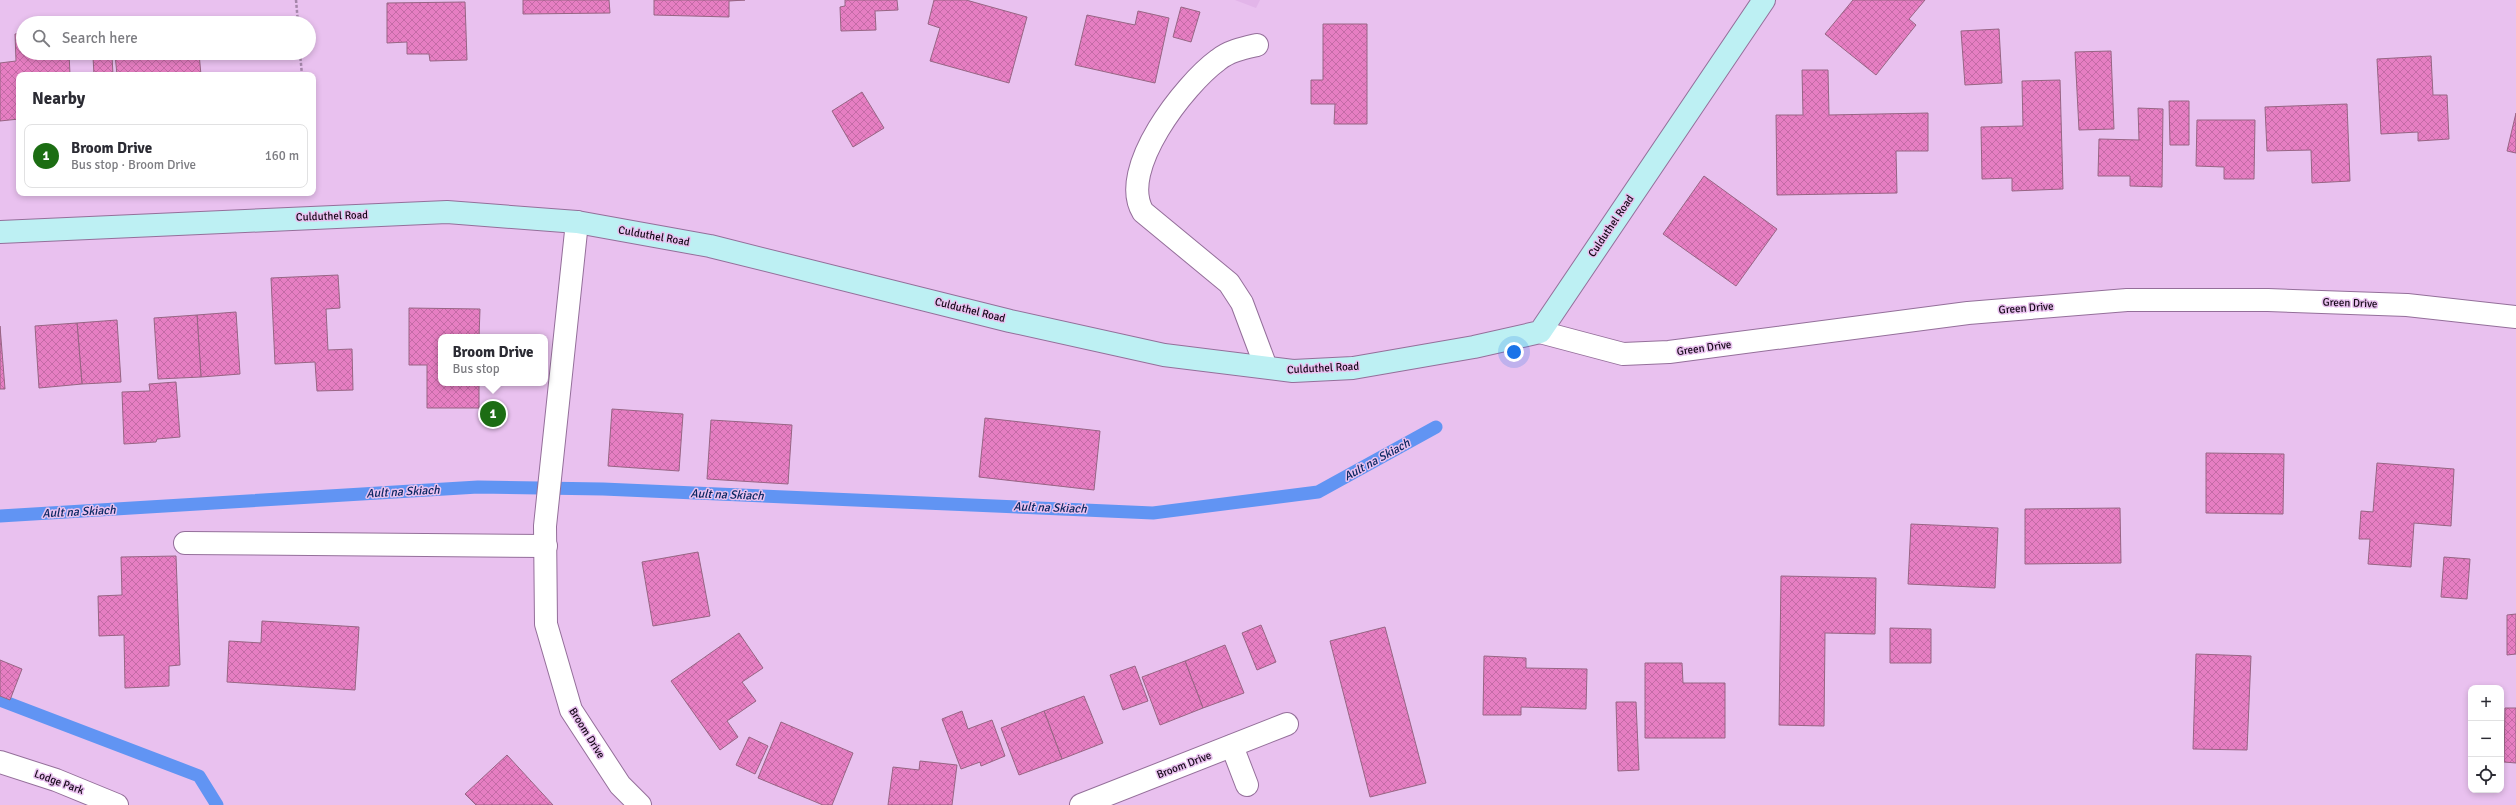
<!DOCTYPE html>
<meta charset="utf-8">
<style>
:root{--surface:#fff;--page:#f2f2f3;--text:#2b2b33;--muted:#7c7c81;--line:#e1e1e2;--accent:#1c6d13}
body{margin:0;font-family:Signika,sans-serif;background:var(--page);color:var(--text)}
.controls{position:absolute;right:12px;bottom:12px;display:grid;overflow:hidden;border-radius:8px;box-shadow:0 2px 6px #0003}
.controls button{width:36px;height:36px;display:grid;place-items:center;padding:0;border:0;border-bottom:1px solid var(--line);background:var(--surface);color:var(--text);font:20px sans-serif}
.you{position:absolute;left:1514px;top:352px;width:14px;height:14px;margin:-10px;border:3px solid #fff;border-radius:50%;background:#1a73e8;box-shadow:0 0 0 6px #1a73e833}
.badge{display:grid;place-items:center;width:26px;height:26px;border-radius:50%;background:var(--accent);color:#fff;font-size:13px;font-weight:700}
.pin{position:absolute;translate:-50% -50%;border:2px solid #fff;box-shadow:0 1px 4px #0006}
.popup{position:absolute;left:438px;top:334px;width:110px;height:52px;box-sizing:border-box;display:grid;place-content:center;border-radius:8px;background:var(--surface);filter:drop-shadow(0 1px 3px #0005);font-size:13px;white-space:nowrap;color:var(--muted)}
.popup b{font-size:15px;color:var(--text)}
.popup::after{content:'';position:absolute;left:50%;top:100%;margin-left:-8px;border:8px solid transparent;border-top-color:var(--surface)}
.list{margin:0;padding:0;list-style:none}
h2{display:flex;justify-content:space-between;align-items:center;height:52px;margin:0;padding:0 16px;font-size:17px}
h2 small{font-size:13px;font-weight:400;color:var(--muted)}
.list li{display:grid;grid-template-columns:26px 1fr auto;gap:12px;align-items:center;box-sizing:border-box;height:64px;margin:0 8px 8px;padding:0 8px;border:1px solid var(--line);border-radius:8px}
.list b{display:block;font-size:15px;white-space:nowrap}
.list p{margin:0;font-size:13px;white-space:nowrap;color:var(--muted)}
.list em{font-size:13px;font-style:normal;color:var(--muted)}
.icon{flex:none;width:22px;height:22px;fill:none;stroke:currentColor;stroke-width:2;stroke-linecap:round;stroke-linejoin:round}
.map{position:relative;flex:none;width:2516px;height:805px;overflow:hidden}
.search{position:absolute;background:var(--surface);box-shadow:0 2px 6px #0003;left:16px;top:16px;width:300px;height:44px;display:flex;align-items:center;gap:10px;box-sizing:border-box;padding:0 14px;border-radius:22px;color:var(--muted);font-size:15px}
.panel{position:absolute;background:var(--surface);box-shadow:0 2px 6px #0003;left:16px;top:72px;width:300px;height:124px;border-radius:8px}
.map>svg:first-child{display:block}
.built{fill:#e2b5e9}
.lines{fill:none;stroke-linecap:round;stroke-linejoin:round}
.stream{stroke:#6194f3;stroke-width:13}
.building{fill:url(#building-cross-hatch);stroke:#976584}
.lane-casing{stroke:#946f9a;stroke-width:24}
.street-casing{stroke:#946f9a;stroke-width:24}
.secondary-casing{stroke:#946f9a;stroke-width:24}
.path{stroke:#a586aa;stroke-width:2.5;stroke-dasharray:3 2;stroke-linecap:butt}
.lane{stroke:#fff;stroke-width:22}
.street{stroke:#fff;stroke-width:22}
.secondary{stroke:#bdf0f3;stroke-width:22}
.labels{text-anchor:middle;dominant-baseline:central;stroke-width:3;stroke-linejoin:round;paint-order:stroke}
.street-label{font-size:11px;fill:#140717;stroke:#e9c1ef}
.water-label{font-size:12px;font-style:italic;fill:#082660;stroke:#e9c1ef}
</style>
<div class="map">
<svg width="2516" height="805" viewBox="0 0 2516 805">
<defs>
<pattern id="building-cross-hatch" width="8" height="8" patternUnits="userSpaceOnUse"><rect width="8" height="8" fill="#e67ec2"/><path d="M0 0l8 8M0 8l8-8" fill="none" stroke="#c46ba6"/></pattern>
</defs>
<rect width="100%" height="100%" fill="#e9c1ef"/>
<!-- built -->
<polygon class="built" points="1235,0 1260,0 1256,8"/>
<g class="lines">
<!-- stream -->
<g class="stream">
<polyline points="0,516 478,487 603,489 1153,513 1318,492 1436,427"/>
<polyline points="0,700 199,776 217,805"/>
</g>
</g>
<!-- building -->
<g class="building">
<polygon points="523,0 609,0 610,13 523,14"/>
<polygon points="654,0 745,0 729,1 729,17 654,15"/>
<polygon points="845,0 897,0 898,10 875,11 876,30 841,31 840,7 845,6"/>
<polygon points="934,0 966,0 1027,17 1009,83 930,61 940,28 928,24"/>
<polygon points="1853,0 1925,0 1909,19 1916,25 1876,75 1825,34"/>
<polygon points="465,2 467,60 430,61 429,54 407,54 407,42 387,43 387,3"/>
<polygon points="1181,7 1200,12 1191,42 1173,37"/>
<polygon points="1138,11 1169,18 1155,83 1075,65 1087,15 1135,25"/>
<polygon points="1323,24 1367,24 1367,124 1334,124 1335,104 1311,104 1311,80 1323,80"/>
<polygon points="1999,29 2002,83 1965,85 1961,31"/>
<polygon points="23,33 23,53 69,53 70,75 19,75 19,119 0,121 0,63 16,61 15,34"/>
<polygon points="2111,51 2114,129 2079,130 2075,52"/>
<polygon points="199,53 201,75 117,75 115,54"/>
<polygon points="112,56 113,75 94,75 93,57"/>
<polygon points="2431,56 2433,95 2447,95 2449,139 2418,141 2418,132 2381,134 2377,59"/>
<polygon points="1802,70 1828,70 1829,115 1928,113 1928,151 1896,151 1897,193 1777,195 1776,115 1803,115"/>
<polygon points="2060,80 2063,189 2012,191 2012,178 1982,179 1981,127 2023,126 2022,81"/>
<polygon points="862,92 884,128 853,147 832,111"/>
<polygon points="2169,101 2189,101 2189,145 2170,145"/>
<polygon points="2347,104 2350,181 2312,183 2311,150 2267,151 2265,107"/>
<polygon points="2138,108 2163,109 2162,187 2130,186 2130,176 2098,176 2099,139 2139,140"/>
<polygon points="2516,113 2516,153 2507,151"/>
<polygon points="2197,120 2255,120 2254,179 2224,179 2224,167 2196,166"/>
<polygon points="1704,176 1777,229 1736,286 1663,234"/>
<polygon points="338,275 340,308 326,309 328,350 352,349 353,390 317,391 315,362 275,364 271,278"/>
<polygon points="409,308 480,309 479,337 441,337 441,383 479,383 479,408 427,408 427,365 409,365"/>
<polygon points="236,312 240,374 201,377 197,315"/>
<polygon points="197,315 201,377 158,379 154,318"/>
<polygon points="117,320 121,382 82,384 77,323"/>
<polygon points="77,323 82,384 39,388 35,326"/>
<polygon points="0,326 5,389 0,389"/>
<polygon points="176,382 180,437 157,439 156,442 124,444 122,392 150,391 149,384"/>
<polygon points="612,409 683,414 679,471 608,466"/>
<polygon points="985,418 1100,431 1094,490 979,477"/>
<polygon points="711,420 792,425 788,484 707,479"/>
<polygon points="2206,453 2284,454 2283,514 2206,513"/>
<polygon points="2377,463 2454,469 2451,526 2414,523 2411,567 2368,564 2370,539 2359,539 2361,511 2373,512"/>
<polygon points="2120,508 2121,563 2025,564 2025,509"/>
<polygon points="1911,524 1998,528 1995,588 1908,584"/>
<polygon points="698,552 710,616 653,626 642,562"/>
<polygon points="176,556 180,665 169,666 169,686 125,688 124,635 99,636 98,596 122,595 121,557"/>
<polygon points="2444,557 2470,559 2467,599 2441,597"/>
<polygon points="1781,576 1876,578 1875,634 1825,633 1824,726 1779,725"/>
<polygon points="2516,614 2516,654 2507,655 2507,615"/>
<polygon points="262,621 359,627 355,690 227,682 229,641 261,643"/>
<polygon points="1261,625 1276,662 1257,670 1242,633"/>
<polygon points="1385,627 1426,783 1370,797 1330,641"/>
<polygon points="1890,628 1931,629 1931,663 1890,663"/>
<polygon points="739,633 763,668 742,682 756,701 727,721 738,737 720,750 671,681"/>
<polygon points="1225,645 1244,693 1203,708 1185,661"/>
<polygon points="2196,654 2251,656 2247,750 2193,749"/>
<polygon points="1484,656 1526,658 1526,668 1587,669 1586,709 1521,707 1521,715 1483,715"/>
<polygon points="0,660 22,669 10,700 0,696"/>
<polygon points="1185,661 1203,708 1160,725 1142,677"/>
<polygon points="1645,663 1682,663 1683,683 1725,683 1725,738 1645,738"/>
<polygon points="1135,666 1148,701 1123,710 1110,675"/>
<polygon points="1084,696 1103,743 1062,759 1044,711"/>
<polygon points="1616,702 1636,702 1639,770 1618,771"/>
<polygon points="2505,708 2516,708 2516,763 2504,762"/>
<polygon points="962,711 968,729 992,720 1005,756 981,766 980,762 961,769 942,719"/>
<polygon points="1044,711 1062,759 1019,775 1001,728"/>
<polygon points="781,722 853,753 832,805 823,805 758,778"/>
<polygon points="749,737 768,746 755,774 736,765"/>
<polygon points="507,755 553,805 476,805 465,794"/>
<polygon points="920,761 957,765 952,805 888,805 893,767 919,770"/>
</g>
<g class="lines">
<!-- lane casing -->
<g class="lane-casing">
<g id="lane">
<path d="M1257,45c-13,3 -28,6 -39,15 -33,24 -101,110 -75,152l86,71 13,20 24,64"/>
<polyline points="185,543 546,546"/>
</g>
</g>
<!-- street casing -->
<g class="street-casing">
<g id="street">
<polyline points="577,222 545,526 546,624 571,710 620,785 640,805"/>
<polyline points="1540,332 1623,354 1669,352 1968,313 2127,300 2268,300 2407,305 2516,317"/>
<polyline points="1232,746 1247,785"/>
<polyline points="0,762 56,780 117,805"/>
<polyline points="1081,805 1287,724"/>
</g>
</g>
<!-- secondary casing -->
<g class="secondary-casing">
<polyline id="secondary" points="0,232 447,212 577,222 710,246 1010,321 1164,355 1293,371 1353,368 1474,347 1540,332 1764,0"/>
</g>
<!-- path -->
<g class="path">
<polyline points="296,0 298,23"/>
<polyline points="300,53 302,75"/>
</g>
<!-- lane -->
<use href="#lane" class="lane"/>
<!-- street -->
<use href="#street" class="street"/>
<!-- secondary -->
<use href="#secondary" class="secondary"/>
</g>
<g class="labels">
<!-- street labels -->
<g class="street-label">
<text transform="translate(332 216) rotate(-2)">Culduthel Road</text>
<text transform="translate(1611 226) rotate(-56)">Culduthel Road</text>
<text transform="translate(654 236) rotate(10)">Culduthel Road</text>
<text transform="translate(2350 303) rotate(2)">Green Drive</text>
<text transform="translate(2026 308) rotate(-4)">Green Drive</text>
<text transform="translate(970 310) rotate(14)">Culduthel Road</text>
<text transform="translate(1704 348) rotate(-8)">Green Drive</text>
<text transform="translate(1323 368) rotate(-3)">Culduthel Road</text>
<text transform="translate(587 733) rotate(58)">Broom Drive</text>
<text transform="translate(1184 765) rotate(-21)">Broom Drive</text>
<text transform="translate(59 782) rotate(20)">Lodge Park</text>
</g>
<!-- water labels -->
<g class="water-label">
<text transform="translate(1377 460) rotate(-29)">Ault na Skiach</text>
<text transform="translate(403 492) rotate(-3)">Ault na Skiach</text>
<text transform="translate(727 495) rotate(2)">Ault na Skiach</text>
<text transform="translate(1050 508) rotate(2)">Ault na Skiach</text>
<text transform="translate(79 512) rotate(-3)">Ault na Skiach</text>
</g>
</g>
</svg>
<div class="controls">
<button>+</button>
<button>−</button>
<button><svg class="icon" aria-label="locate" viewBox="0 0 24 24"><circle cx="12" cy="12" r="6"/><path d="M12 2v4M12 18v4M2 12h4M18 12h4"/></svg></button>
</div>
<div class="you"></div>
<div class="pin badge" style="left:493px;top:414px">1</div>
<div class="popup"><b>Broom Drive</b>Bus stop</div>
<div class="search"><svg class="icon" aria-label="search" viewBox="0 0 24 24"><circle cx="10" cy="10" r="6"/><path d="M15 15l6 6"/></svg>Search here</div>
<section class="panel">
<h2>Nearby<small></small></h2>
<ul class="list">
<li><span class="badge">1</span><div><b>Broom Drive</b><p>Bus stop · Broom Drive</p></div><em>160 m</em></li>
</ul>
</section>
</div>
